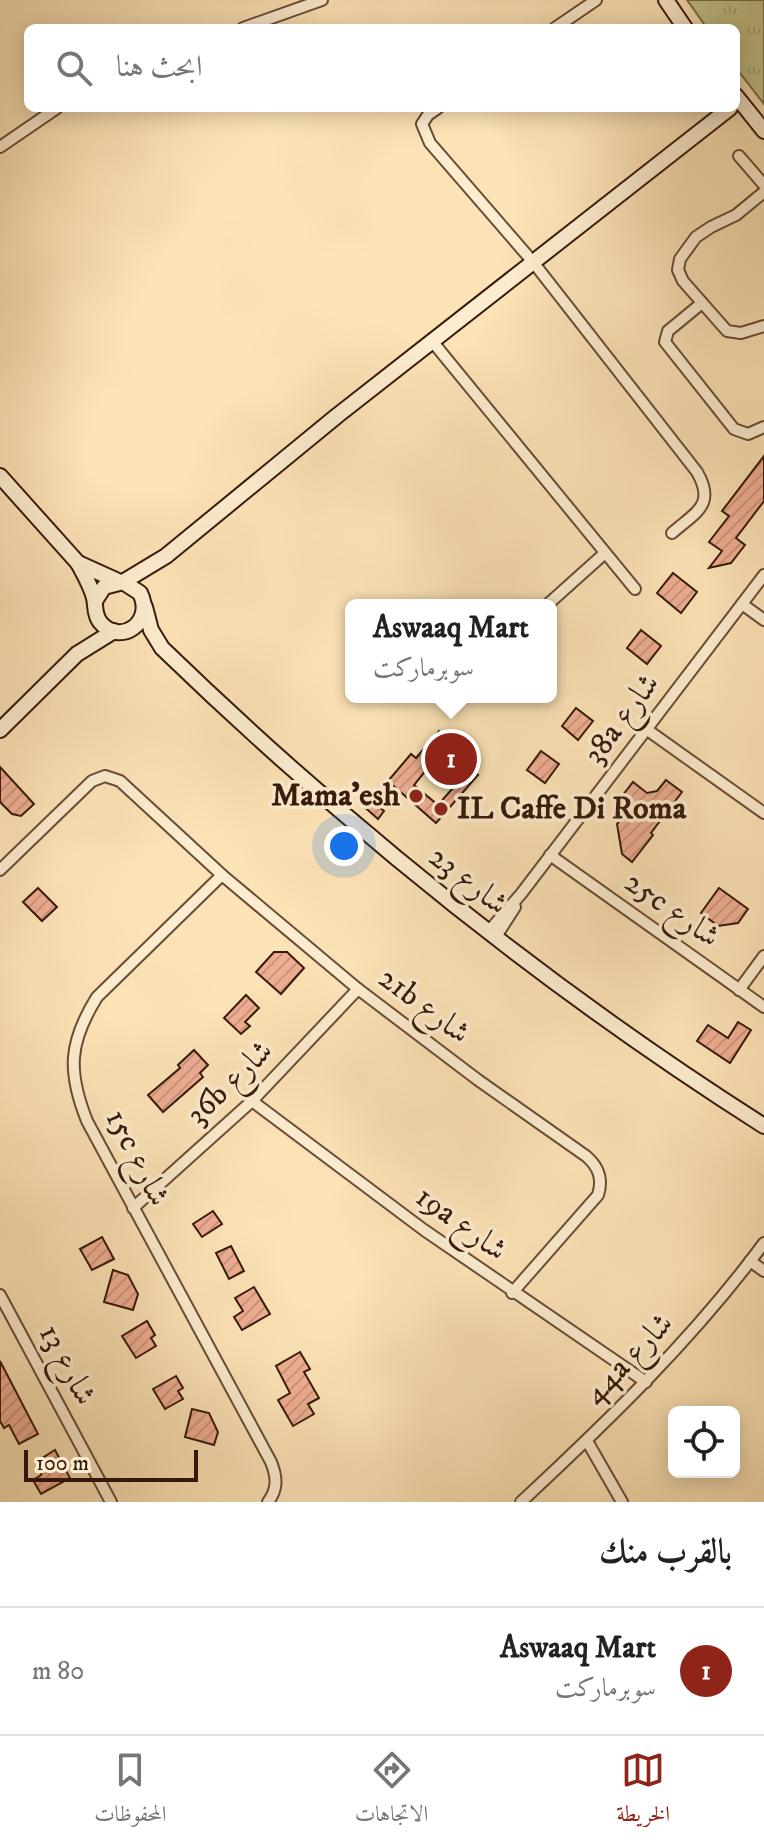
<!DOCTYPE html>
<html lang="ar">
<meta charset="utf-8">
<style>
:root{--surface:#fff;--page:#f6f6f6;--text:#222;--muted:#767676;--line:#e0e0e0;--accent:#8f2418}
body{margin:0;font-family:"IM FELL DW Pica",Amiri,serif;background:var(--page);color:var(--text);direction:rtl}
.controls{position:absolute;right:24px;bottom:24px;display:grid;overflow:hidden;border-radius:12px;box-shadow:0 4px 20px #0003}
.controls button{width:72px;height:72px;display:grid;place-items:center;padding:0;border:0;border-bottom:2px solid var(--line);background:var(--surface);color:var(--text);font:40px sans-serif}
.scale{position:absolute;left:24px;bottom:20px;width:174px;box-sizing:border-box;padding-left:8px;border:4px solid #36190b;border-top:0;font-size:22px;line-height:28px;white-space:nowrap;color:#36190b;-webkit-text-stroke:6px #fdedd0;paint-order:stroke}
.you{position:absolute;left:344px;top:846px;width:28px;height:28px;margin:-20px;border:6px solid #fff;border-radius:50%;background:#1a73e8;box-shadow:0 0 0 12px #1a73e833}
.badge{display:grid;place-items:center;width:52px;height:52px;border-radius:50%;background:var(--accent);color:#fff;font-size:26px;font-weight:700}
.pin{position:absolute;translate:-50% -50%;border:4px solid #fff;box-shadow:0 2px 8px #0006}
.popup{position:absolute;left:345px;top:599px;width:212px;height:104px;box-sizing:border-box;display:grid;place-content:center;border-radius:12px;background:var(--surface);filter:drop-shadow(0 2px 6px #0005);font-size:26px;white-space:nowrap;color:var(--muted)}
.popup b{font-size:30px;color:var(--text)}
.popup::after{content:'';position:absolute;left:50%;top:100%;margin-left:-16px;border:16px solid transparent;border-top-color:var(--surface)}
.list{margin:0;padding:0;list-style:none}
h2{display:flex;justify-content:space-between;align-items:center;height:104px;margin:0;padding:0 32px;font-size:34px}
h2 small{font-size:26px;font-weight:400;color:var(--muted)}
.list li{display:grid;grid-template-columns:52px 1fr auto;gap:24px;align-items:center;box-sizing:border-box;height:128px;padding:0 32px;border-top:2px solid var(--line)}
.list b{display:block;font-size:30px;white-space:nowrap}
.list p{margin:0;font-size:26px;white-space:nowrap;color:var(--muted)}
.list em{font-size:26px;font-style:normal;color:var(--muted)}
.icon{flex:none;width:44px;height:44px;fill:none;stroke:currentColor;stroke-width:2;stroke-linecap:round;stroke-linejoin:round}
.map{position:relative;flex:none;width:764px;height:1502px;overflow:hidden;direction:ltr}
.search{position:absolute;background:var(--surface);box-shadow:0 4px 20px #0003;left:24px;right:24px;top:24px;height:88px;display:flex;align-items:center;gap:20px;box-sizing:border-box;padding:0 28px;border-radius:12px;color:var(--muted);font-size:30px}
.sheet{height:232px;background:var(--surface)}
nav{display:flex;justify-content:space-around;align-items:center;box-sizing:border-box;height:112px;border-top:2px solid var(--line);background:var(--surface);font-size:22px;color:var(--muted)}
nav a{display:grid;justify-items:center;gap:4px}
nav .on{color:var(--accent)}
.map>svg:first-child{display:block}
.grass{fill:url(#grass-tufts);stroke:#7c6e4b;stroke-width:2}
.building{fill:url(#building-hatch);stroke:#36190b;stroke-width:2;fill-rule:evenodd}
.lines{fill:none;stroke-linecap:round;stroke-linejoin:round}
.street-casing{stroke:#684c36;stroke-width:14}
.secondary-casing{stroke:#36190b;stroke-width:18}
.street{stroke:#fdedd0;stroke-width:10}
.secondary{stroke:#fdedd0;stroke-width:14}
.poi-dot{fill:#8f2418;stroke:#fdedd0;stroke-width:3}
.labels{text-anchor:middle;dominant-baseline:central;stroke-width:7;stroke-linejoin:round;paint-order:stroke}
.street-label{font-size:32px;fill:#36190b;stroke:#fdedd0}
.poi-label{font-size:32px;font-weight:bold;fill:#36190b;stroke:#fdedd0;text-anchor:end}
</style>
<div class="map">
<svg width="764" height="1502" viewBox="0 0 764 1502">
<defs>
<pattern id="grass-tufts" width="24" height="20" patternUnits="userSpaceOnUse" patternTransform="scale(2)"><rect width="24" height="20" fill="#c3c38b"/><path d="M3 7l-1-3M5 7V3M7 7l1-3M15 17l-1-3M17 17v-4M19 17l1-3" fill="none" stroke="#a8a777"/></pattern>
<pattern id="building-hatch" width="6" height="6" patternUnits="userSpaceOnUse" patternTransform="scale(2)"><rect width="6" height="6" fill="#efae92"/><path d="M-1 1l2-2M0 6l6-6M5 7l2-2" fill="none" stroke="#ce957d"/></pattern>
</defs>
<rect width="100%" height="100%" fill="#fce3b6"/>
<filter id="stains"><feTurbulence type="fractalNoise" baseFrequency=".0025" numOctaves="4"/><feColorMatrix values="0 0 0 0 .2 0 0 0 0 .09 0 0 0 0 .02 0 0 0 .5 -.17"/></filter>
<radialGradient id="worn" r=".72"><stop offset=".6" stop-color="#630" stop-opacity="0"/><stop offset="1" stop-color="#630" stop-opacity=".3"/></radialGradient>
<!-- grass -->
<polygon class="grass" points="687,0 764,0 764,104 736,68 736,28 707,28"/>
<!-- building -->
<g class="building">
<polygon points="764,456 764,501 736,538 745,545 731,563 709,568 722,551 709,542 729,516 722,511"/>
<polygon points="673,573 697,592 681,613 657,593"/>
<polygon points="641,630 661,646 647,664 627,648"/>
<polygon points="576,708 593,721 578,740 562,726"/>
<path d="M439,731l8,6 -3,4 25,20 -4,4 13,10 -42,48 -48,-42 23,-27 5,4zM435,759l25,21 -22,25 -24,-20z"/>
<polygon points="541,751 559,764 545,783 527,770"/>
<polygon points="0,767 34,804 21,816 12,814 0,802"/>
<polygon points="666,780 682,792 651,833 653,835 632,862 622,854 617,824 630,808 619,800 633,782 647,793 657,791"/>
<polygon points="367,797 384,811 378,819 361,804"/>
<polygon points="38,888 57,907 42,921 23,902"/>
<polygon points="719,888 748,909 738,923 718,926 701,913"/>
<polygon points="274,952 287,952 304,968 281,994 256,972"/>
<polygon points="246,995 259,1008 245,1022 250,1026 241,1034 224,1018"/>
<polygon points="738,1022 751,1030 730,1063 697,1041 708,1025 728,1038"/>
<polygon points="194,1050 208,1065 200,1073 203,1077 163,1112 148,1095 180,1068 178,1065"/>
<polygon points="213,1211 222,1224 202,1237 193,1224"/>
<polygon points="102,1237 114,1259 92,1270 80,1249"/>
<polygon points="231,1246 244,1271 229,1279 216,1253"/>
<polygon points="113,1270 128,1275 138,1294 133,1310 104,1302"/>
<polygon points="254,1287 270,1314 242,1330 234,1317 243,1311 235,1298"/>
<polygon points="147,1321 155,1335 151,1338 156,1346 136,1358 122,1336"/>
<polygon points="300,1352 310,1369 304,1372 319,1398 308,1404 314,1414 293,1426 278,1400 290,1393 276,1366"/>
<polygon points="0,1361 38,1434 19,1444 9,1425 4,1428 0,1421"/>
<polygon points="176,1376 183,1388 178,1391 183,1399 165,1409 153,1389"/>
<polygon points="192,1409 209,1413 218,1432 214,1445 185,1437"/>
<polygon points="55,1450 70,1478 41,1494 33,1480 41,1475 43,1467 39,1460"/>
</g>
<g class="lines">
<!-- street casing -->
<g class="street-casing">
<g id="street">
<polyline points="243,28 322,0"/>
<polyline points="555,28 596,0"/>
<path d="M438,108l-10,7 -6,9 8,19 103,119 164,210c19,33 -1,40 -25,61"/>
<polyline points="0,147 57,108"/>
<polyline points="739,156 764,185"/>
<polyline points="764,192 736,215 711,227 696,237 680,259 678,270 683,281 727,331 741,333 764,326"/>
<polyline points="702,303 668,331 665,342 734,429 748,434 764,427"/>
<polyline points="432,341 635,589"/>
<polyline points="742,604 764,620"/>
<polyline points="547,605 605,553"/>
<polyline points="646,729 764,813"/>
<polyline points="550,855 764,1007"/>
<path d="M0,870l92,-89 13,-5 15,5 102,94 136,114 120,91 108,76c13,11 17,23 12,39l-86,98"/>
<path d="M222,875l-125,122c-28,45 -30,74 -10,124l184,341c6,15 7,27 -3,40"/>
<polyline points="488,932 521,894 764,575"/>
<polyline points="495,938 515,907"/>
<polyline points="739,990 764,956"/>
<polyline points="252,1101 424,1230 646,1382"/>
<polyline points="133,1208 252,1101 358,989"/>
<polyline points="750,1261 764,1271"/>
<polyline points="0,1295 111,1502"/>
<polyline points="587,1441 622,1502"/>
<path d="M521,1502c87,-81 172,-163 243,-259"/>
</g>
</g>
<!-- secondary casing -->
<g class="secondary-casing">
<g id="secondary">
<polyline points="666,0 685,28"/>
<polyline points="736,96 764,131"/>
<polyline points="0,476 78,563 120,582"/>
<path d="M78,563c6,11 13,23 16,35 2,9 0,16 6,24 20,25 55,0 40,-29l-17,-11 -19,5 -9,14"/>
<polyline points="123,582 166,556 338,415 730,108"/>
<path d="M145,607l6,23 11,18c185,179 385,340 602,478"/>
<polyline points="0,730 77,654 114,631"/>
</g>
</g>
<!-- street -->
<use href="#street" class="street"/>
<!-- secondary -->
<use href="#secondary" class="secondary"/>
</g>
<!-- markers -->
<g class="poi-dot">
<circle cx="416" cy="796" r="8"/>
<circle cx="441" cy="809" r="8"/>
</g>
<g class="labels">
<!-- street labels -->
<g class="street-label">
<text transform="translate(622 719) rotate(-53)">38a شارع</text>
<text transform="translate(468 881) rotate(38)">شارع 23</text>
<text transform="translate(672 910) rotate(35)">25c شارع</text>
<text transform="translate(424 1006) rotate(37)">21b شارع</text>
<text transform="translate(230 1083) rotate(-44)">36b شارع</text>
<text transform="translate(137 1158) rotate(63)">15c شارع</text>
<text transform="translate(461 1224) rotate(36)">19a شارع</text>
<text transform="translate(629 1359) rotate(-46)">44a شارع</text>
<text transform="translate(67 1365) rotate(62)">شارع 13</text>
</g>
<!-- poi labels -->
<g class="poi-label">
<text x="400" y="796">Mama'esh</text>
<text x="457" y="809" text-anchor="start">IL Caffe Di Roma</text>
</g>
</g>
<rect width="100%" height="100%" filter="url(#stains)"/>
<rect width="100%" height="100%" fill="url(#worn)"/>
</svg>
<div class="controls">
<button><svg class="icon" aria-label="locate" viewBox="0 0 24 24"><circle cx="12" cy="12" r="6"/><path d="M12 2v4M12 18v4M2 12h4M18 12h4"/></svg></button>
</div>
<div class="scale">100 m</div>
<div class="you"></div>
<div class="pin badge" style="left:451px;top:759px">1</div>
<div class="popup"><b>Aswaaq Mart</b>سوبرماركت</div>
<div class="search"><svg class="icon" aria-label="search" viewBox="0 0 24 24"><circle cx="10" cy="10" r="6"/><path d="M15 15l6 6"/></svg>ابحث هنا</div>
</div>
<section class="sheet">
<h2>بالقرب منك<small></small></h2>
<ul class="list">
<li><span class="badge">1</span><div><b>Aswaaq Mart</b><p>سوبرماركت</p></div><em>80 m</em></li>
</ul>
</section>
<nav>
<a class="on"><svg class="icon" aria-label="map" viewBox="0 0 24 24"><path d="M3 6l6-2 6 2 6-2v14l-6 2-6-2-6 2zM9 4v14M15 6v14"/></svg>الخريطة</a>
<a><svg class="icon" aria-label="directions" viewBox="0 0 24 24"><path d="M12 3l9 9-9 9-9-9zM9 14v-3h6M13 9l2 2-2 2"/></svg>الاتجاهات</a>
<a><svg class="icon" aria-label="saved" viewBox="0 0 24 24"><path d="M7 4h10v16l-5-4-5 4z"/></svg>المحفوظات</a>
</nav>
